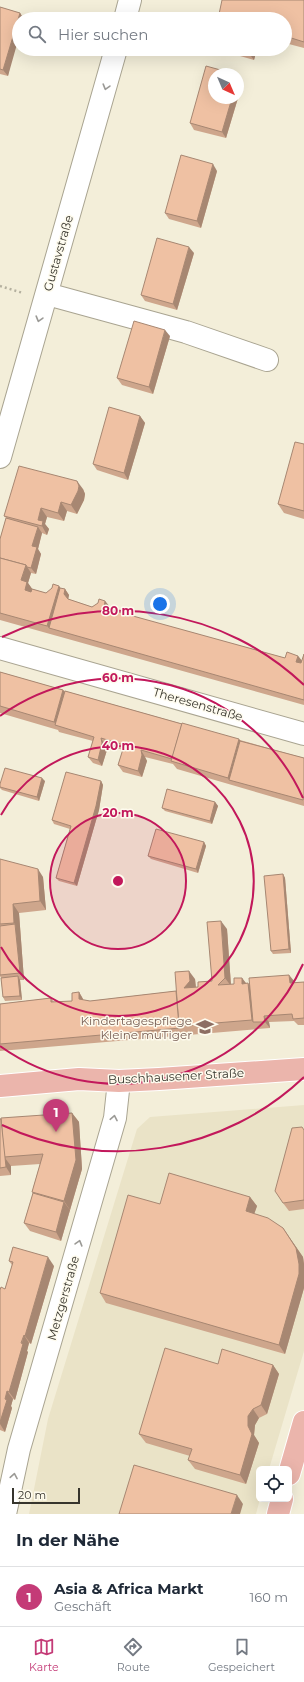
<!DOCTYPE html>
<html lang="de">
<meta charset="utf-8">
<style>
:root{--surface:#fff;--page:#f2f2f3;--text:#1f2937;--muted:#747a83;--line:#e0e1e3;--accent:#c43b77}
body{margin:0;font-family:Montserrat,sans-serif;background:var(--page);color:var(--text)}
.controls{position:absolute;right:12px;bottom:12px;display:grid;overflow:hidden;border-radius:6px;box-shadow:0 4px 16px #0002}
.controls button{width:36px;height:36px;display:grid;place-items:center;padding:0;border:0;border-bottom:1px solid var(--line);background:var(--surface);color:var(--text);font:20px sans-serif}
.compass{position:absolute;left:208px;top:68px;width:36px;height:36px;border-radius:50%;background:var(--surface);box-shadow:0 4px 16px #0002;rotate:136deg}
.scale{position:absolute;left:12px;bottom:10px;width:68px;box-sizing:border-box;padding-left:4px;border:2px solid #37352d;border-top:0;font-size:11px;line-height:14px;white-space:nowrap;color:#37352d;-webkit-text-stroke:3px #fefbee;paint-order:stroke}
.you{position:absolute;left:160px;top:604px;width:14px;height:14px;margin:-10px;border:3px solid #fff;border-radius:50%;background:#1a73e8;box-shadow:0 0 0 6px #1a73e833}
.badge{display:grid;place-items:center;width:26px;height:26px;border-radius:50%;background:var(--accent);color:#fff;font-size:13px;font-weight:700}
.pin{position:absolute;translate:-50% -33px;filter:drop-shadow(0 1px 2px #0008)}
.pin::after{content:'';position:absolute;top:21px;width:14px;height:12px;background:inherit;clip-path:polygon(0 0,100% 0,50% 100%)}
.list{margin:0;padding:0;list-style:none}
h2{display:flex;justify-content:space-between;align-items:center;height:52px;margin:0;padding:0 16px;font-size:17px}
h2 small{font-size:13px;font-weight:400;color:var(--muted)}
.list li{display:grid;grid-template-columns:26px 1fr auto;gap:12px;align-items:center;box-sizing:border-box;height:60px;padding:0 16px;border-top:1px solid var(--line)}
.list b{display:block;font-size:15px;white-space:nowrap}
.list p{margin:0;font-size:13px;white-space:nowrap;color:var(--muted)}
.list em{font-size:13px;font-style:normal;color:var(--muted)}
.icon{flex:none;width:22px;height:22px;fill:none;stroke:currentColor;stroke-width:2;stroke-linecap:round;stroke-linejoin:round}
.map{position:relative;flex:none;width:304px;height:1514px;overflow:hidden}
.search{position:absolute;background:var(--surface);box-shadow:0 4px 16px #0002;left:12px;right:12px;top:12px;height:44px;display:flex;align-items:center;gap:10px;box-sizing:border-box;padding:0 14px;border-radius:22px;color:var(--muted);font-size:15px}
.sheet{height:112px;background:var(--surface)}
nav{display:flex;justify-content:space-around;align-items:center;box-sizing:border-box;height:56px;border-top:1px solid var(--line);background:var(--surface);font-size:11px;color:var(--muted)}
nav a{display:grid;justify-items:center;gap:2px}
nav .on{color:var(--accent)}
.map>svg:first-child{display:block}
.built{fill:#eae3c7}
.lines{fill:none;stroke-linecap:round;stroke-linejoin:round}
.minor-casing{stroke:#a9a491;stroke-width:24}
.major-casing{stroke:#fff;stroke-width:24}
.path{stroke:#b4b09f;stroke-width:2.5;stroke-dasharray:2 3;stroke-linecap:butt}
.minor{stroke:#fff;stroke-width:22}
.major{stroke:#ebb5ac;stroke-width:22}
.wall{fill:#cea68c}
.shaded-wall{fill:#a78772}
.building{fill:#efc1a3;stroke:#a78772}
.oneway{stroke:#9b9a96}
.ring{fill:none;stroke:#c2185b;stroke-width:2}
.labels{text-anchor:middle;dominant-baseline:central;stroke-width:3;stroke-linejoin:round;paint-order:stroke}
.street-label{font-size:12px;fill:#37352d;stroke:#fefbee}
.education-label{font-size:12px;fill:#785e54;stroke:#fefbee;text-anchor:end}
.centre{fill:#c2185b;stroke:#fefbee;stroke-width:2}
.ring-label{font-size:12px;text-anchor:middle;font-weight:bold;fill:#c2185b;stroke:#fefbee;stroke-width:3;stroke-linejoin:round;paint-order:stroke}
</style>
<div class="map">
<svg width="304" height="1514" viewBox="0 0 304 1514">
<rect width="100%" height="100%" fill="#f3eed9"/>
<!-- built -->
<polygon class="built" points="304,1105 304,1351 269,1469 259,1469 260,1499 256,1514 29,1514 48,1419 137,1129 150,1117"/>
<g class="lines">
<!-- minor casing -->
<g class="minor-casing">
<g id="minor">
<polyline points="125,19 130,0"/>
<polyline points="47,294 186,332 267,360"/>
<polyline points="0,457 116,49"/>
<polyline points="0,648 304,734"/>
<polyline points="5,1514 19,1449 115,1118 119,1081"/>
</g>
</g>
<!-- major casing -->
<g class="major-casing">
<g id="major">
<polyline points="0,1086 79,1079 119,1081 159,1079 304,1069"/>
<polyline points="289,1474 304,1422"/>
<polyline points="278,1514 282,1499"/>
</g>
</g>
<!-- path -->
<polyline class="path" points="0,286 23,293"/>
<!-- minor -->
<use href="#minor" class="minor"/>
<!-- major -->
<use href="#major" class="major"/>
</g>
<!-- wall -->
<g class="wall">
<polygon points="304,0 304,48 285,43 285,19"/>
<polygon points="0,7 20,13 24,19 19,19 8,76 0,74"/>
<polygon points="218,49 257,49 254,60 219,50"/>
<polygon points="214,98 238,98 226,138 194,130 190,123"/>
<polygon points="217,171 201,228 169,219 165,213"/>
<polygon points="194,253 177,310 145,301 141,295"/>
<polygon points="170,336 153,394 122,385 117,378"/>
<polygon points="140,416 145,423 128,480 97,470 93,464"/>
<polygon points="304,444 304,519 284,513 278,504"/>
<polygon points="83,489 85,494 84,500 77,514 67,511 64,521 47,517 45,524 49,529 47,535 42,533 38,549 41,554 36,574 31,573 28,583 32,589 46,593 59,586 60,588 65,589 69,595 68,599 92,607 105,601 110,607 109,610 285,658 298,656 302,661 304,654 304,705 0,620 0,539 6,518 4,516"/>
<polygon points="0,672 63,690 65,691 304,758 304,806 177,769 173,764 145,757 147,761 142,777 123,772 118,765 123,750 105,745 107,750 102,766 93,763 88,757 93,741 59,732 58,730 0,713"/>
<polygon points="45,781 39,801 2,790 0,788 0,784"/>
<polygon points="101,781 103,785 99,810 77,886 59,881 56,878 70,829 54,824 52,820"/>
<polygon points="215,802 218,806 212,824 165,811 162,808"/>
<polygon points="204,842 206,846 198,873 151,859 148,856"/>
<polygon points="0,859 43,877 46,910 19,913 24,980 20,980 22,1000 5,1001 3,997 1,978 0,976"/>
<polygon points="283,874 285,878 291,953 273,954 271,951"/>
<polygon points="227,929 231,985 234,984 242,978 246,983 249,985 289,975 294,981 294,983 304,982 304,1025 298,1025 294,1021 269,1022 270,1028 0,1051 0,1004 51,998 54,1002 72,1001 79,992 83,999 83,1000 90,1001 176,991 195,979 196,988 198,987 212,981"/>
<polygon points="72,1113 79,1122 82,1169 61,1241 30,1231 24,1223 33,1193 32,1192 40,1164 11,1166 11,1175 0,1176 0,1119"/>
<polygon points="304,1130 304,1209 289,1211 283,1203"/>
<polygon points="250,1197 257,1206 254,1214 283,1228 303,1257 304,1264 304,1288 285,1354 106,1303 100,1293 160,1204"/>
<polygon points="9,1261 54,1266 31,1344 29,1343 27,1351 28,1352 15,1400 13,1399 11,1406 12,1408 5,1432 0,1430 0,1290 5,1289 12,1265"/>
<polygon points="218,1364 273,1365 279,1374 267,1414 259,1418 255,1425 254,1435 259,1443 246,1484 195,1469 188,1460 190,1456 146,1443 139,1434"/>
</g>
<!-- shaded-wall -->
<g class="shaded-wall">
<polygon points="20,13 24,19 19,19 19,37 8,76 3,70"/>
<polygon points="249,49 257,49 254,60 248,52"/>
<polygon points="238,75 243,81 238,98"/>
<polygon points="232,98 238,98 226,138 222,132"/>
<polygon points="213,164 217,171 201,228 197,221"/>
<polygon points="189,247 194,253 177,310 173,304"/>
<polygon points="165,330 170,336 153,394 149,387"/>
<polygon points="140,416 145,423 128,480 124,473"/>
<polygon points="77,481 83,489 85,494 84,500 77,514 71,505"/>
<polygon points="61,502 67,511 64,521 58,513"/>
<polygon points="41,508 47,517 45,524 49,529 47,535 42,526 38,520"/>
<polygon points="38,527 42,533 38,549 41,554 36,574 31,568 32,546"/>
<polygon points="26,565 31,573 28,583 33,590 31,598 25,590 21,580"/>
<polygon points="59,586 64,593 65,589 69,595 68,600 49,628 47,626"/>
<polygon points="105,601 110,607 108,614 104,608"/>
<polygon points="298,656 303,662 301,668 296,662"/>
<polygon points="63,690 69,698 57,726 54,722"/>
<polygon points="101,738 105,745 107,750 102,766 98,760"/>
<polygon points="239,739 245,747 229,780 228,778"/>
<polygon points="141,750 145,757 147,761 142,777 138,771"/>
<polygon points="42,778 45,781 39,801 37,797"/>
<polygon points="101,781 103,785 99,810 77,886 74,883"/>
<polygon points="215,802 218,806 212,824 210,821"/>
<polygon points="204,842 206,846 198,873 196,869"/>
<polygon points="38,869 43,877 46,910 40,901"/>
<polygon points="283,874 285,878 291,953 289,949"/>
<polygon points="13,904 19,913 24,980 20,973 15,924 14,923"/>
<polygon points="221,921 227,929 231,986 225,978"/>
<polygon points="189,971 195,979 196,989 184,988"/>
<polygon points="289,975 294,981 295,990 290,983"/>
<polygon points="18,976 20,980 22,1000 20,996"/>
<polygon points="242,978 248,986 242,984"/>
<polygon points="248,983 254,991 253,1022 252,1020"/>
<polygon points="79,992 83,999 84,1006 79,999"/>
<polygon points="264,1016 269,1022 270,1028 265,1022"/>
<polygon points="72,1113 79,1122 82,1169 70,1210 64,1201"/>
<polygon points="5,1158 11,1166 11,1175 6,1167"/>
<polygon points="250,1197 257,1206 252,1220 246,1211"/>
<polygon points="64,1202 70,1210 61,1241 56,1232"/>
<polygon points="283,1228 303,1257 304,1264 304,1288 285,1354 279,1345"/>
<polygon points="48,1257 54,1266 31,1344 25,1336"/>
<polygon points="24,1335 29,1343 27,1351 28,1352 15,1400 9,1392"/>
<polygon points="273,1365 279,1374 267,1414 261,1405"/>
<polygon points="7,1391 13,1399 11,1406 12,1408 5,1432 0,1424 0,1422"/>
<polygon points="253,1409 259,1418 255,1425 254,1435 259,1443 246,1484 240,1475 248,1426 248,1416"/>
<polygon points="237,1495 243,1504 240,1514 231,1514"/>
</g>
<!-- building -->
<g class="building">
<polygon points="222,0 304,0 304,42 285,36 285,19 218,19"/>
<polygon points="0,7 20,13 3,70 0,69"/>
<polygon points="237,49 249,49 248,52"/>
<polygon points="206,66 235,74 214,74 214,98 232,98 222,132 190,123"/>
<polygon points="181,155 213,164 197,221 165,213"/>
<polygon points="157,238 189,247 173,304 141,295"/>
<polygon points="134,321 165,330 149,387 117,378"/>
<polygon points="109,407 140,416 124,473 93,464"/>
<polygon points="295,442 304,444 304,511 278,504"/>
<polygon points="19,466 77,481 79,486 78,491 71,505 61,502 58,513 41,508 38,520 43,521 42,526 4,516"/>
<polygon points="6,518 38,527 32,546 37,547 31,568 27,567 26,565 0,558 0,539"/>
<polygon points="0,558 26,565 21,580 27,582 25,590 31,592 32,589 46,593 52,588 53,584 59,586 47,626 0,613"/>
<polygon points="60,588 65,589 64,594 68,599 92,607 98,603 99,599 105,601 104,608 285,658 287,652 298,656 296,662 301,663 304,654 304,700 49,628"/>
<polygon points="0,672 63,690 54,722 0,706"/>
<polygon points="65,691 182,724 172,759 141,750 142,755 138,771 118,765 123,749 127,746 101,738 102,743 98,760 88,757 94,737 55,725"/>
<polygon points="182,723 239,739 228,778 171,761"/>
<polygon points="240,741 304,758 304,796 303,800 229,780"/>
<polygon points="5,768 42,778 37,797 0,787 0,784"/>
<polygon points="66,772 101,781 96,806 74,883 56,878 71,826 52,820"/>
<polygon points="167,789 215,802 210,821 162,808"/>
<polygon points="156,829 204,842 196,869 148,856"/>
<polygon points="0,859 38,869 40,901 13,904 14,923 0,924"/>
<polygon points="283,874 289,949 271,951 264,876"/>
<polygon points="221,921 225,978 218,985 234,984 234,978 242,978 242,984 248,983 252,1020 179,1026 175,972 189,971 190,981 184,988 198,987 198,982 212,981 207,922"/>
<polygon points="15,924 20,973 0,975 0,926"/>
<polygon points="289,975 290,983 304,982 304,1018 293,1019 292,1014 264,1016 265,1022 253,1022 249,978"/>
<polygon points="18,976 20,996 3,997 1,978"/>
<polygon points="176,991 179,1026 180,1028 0,1044 0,1004 51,998 51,1002 72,1001 72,993 79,992 79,999 90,1001"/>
<polygon points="72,1113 76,1160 64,1201 32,1192 43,1154 4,1157 1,1118"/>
<polygon points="0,1119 1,1119 6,1167 0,1168"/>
<polygon points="302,1127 304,1130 304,1200 283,1203 275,1191 292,1128"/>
<polygon points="169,1173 250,1197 246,1211 268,1218 283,1228 296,1248 299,1264 299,1274 279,1345 100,1293 128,1195 160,1204"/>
<polygon points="33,1193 64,1202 56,1232 24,1223"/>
<polygon points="13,1247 48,1257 25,1336 24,1335 21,1343 23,1344 9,1392 7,1391 5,1399 7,1400 0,1422 0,1290 1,1287 5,1289 13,1262 9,1261"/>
<polygon points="165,1348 218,1364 222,1349 273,1365 261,1405 253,1409 248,1416 248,1426 252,1434 240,1475 188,1460 192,1449 139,1434"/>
<polygon points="134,1465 237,1495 231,1514 119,1514"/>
</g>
<!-- one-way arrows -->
<defs><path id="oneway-chevron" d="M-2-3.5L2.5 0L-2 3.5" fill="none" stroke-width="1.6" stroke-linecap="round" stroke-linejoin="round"/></defs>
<g class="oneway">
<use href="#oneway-chevron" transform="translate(106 87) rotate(106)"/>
<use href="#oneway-chevron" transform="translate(39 319) rotate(106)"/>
<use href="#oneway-chevron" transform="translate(114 1118) rotate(-79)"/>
<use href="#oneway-chevron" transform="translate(79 1243) rotate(-74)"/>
<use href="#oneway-chevron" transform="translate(14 1476) rotate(-80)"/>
</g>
<!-- distance rings -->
<circle cx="118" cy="881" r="68" fill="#c2185b" fill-opacity=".12"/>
<g class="ring">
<circle cx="118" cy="881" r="68"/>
<path d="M1 815A135 135 0 1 1 1 947"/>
<path d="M303 964A203 203 0 0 1 0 1046M0 716A203 203 0 0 1 303 798"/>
<path d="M304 1077A270 270 0 0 1 2 1125M2 637A270 270 0 0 1 304 685"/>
</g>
<!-- icons -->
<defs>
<g id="school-bare" transform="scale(1.38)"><path d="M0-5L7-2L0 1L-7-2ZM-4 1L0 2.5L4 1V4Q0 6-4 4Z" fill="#8d6e63" stroke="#fefbee" stroke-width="2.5" paint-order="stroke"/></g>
</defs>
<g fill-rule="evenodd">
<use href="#school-bare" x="205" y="1027"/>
</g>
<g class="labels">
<!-- street labels -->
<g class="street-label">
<text transform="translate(58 253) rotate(-74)">Gustavstraße</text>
<text transform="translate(198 704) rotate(16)">Theresenstraße</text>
<text transform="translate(176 1076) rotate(-3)">Buschhausener Straße</text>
<text transform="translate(63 1298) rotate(-74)">Metzgerstraße</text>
</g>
<!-- education labels -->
<g class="education-label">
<text x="192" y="1020">Kindertagespflege<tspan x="192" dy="14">Kleine muTiger</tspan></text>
</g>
</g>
<circle cx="118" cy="881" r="6" class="centre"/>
<g class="ring-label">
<text x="118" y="615">80 m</text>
<text x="118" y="682">60 m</text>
<text x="118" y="750">40 m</text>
<text x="118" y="817">20 m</text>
</g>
</svg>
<div class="controls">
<button><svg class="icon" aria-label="locate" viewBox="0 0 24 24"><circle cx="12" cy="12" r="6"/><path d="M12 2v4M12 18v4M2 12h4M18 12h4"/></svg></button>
</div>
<svg class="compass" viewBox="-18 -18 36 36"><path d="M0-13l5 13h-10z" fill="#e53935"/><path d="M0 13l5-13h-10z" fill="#747a83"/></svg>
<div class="scale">20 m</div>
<div class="you"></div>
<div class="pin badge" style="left:56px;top:1132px">1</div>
<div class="search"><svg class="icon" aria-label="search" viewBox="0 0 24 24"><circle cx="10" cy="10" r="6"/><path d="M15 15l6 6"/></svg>Hier suchen</div>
</div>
<section class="sheet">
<h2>In der Nähe<small></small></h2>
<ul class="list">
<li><span class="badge">1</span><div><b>Asia &amp; Africa Markt</b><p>Geschäft</p></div><em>160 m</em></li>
</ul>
</section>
<nav>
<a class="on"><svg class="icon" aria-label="map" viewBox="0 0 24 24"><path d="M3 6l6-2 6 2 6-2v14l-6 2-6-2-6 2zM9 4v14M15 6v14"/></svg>Karte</a>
<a><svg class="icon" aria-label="directions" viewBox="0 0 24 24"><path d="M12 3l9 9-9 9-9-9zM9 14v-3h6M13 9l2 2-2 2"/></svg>Route</a>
<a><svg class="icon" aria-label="saved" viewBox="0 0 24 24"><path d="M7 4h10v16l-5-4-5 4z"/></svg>Gespeichert</a>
</nav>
